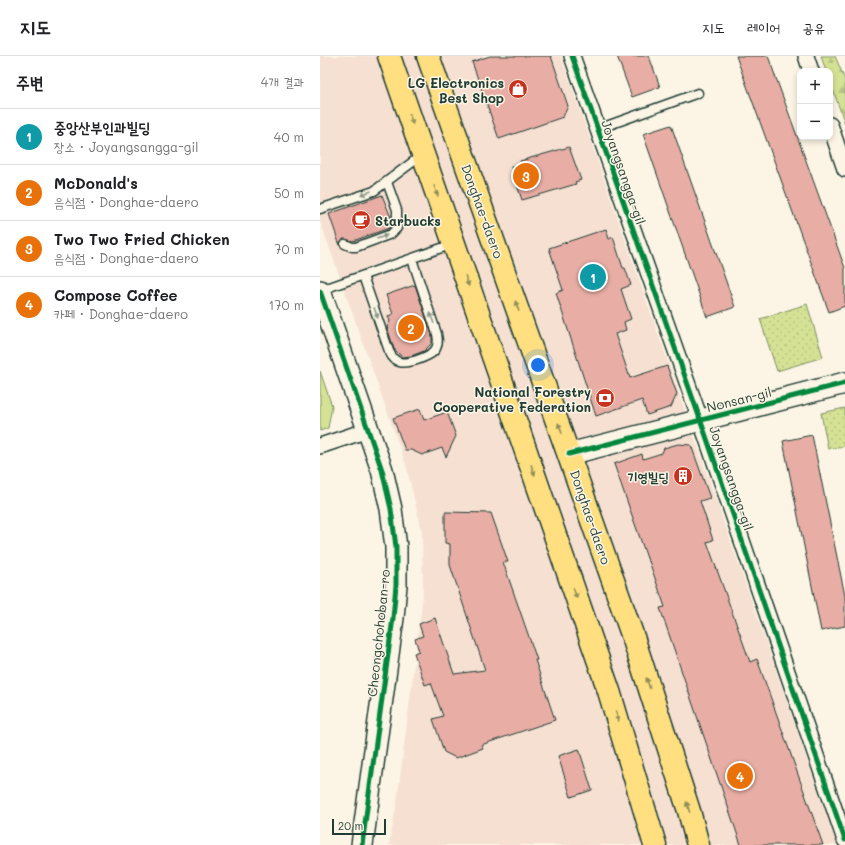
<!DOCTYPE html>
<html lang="ko">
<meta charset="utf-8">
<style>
:root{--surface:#fff;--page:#f6f6f6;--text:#202124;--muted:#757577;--line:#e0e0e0;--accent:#c8321e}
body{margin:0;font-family:Mali,"Poor Story",sans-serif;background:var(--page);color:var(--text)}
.controls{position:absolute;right:12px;top:12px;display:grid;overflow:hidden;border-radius:8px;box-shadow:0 2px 6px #0003}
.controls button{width:36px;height:36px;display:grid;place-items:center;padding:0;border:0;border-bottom:1px solid var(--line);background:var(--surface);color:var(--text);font:20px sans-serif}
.scale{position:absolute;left:12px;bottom:10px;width:54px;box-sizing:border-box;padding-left:4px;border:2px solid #1f3d34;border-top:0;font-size:11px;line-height:14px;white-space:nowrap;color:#1f3d34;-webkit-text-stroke:3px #fcf5e5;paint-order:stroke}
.you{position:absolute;left:218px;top:309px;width:14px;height:14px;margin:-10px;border:3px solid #fff;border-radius:50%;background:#1a73e8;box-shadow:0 0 0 6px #1a73e833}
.badge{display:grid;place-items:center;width:26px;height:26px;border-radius:50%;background:var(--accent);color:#fff;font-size:13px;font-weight:700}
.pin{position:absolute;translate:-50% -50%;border:2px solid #fff;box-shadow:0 1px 4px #0006}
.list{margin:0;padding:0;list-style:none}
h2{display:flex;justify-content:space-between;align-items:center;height:52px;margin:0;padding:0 16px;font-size:17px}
h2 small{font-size:13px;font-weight:400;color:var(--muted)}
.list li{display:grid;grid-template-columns:26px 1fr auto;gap:12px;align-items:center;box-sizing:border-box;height:56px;padding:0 16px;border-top:1px solid var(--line)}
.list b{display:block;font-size:15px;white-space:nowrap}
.list p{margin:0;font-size:13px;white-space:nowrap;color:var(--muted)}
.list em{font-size:13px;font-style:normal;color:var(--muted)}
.map{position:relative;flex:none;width:525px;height:789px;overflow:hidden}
header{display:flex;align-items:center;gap:24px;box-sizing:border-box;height:56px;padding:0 20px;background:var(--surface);border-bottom:1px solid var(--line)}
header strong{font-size:19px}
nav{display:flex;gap:22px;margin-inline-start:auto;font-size:14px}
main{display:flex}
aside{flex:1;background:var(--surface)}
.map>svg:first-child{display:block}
.built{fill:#f6e0d2}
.forest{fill:url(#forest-firs);stroke:#7a9064}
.park{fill:url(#park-dots);stroke:#7a9064}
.pitch{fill:#d5e295;stroke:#7a9064}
.building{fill:#e8aea5;stroke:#1f3d34}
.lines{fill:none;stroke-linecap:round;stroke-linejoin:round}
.lane-casing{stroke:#1f3d34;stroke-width:11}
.street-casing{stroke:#1f3d34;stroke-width:18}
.secondary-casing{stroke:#1f3d34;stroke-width:24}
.primary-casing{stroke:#1f3d34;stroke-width:25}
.lane{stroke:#fcf5e5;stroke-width:8}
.street{stroke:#fcf5e5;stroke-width:15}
.secondary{stroke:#fcf5e5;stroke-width:21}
.primary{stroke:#ffdf80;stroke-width:22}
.cycleway-casing{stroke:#fcf5e5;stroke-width:8}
.cycleway{stroke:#00873e;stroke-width:5}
.oneway{fill:#8f8e5a}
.oneway2{fill:#8e998c}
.labels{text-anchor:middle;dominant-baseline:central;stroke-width:3;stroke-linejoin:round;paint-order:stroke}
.poi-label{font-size:13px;font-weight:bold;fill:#1f3d34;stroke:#fcf5e5;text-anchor:end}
.street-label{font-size:13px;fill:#1f3d34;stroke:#fcf5e5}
</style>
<header>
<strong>지도</strong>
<nav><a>지도</a><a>레이어</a><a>공유</a></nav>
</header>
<main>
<aside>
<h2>주변<small>4개 결과</small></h2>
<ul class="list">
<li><span class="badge" style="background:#0f9aa8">1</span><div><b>중앙산부인과빌딩</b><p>장소 · Joyangsangga-gil</p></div><em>40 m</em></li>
<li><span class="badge" style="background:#e8710a">2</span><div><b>McDonald's</b><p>음식점 · Donghae-daero</p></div><em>50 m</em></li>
<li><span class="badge" style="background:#e8710a">3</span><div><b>Two Two Fried Chicken</b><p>음식점 · Donghae-daero</p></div><em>70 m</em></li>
<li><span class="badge" style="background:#e8710a">4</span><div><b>Compose Coffee</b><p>카페 · Donghae-daero</p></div><em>170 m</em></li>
</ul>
</aside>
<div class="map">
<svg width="525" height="789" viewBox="0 0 525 789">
<defs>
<pattern id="forest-firs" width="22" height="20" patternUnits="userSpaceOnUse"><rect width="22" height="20" fill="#d5e295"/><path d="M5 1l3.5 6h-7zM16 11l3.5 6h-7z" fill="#b6c381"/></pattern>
<pattern id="park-dots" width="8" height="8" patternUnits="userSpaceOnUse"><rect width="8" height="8" fill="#d5e295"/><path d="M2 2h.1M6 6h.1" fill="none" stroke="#b6c381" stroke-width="1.8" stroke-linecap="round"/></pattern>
</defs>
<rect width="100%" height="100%" fill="#fcf5e5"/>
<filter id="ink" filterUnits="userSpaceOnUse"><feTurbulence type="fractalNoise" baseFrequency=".025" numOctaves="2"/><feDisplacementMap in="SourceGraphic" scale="8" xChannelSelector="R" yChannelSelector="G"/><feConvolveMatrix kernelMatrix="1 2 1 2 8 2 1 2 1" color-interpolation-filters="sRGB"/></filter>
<g filter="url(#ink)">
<!-- built -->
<polygon class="built" points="0,0 241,0 517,789 69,789 77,746 103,539 102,475 86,409 0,165"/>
<!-- forest -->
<polygon class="forest" points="501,0 515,0 525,24 525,68 510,25 510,15 506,15"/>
<!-- park -->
<g class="park">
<polygon points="487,248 503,301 457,315 440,263"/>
<polygon points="525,352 525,390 508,393 501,357"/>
</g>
<!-- pitch -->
<polygon class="pitch" points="0,315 12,350 8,372 0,375"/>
<!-- building -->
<g class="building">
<polygon points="170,0 231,0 248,50 243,61 179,83 152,6"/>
<polygon points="297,0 329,0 340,31 312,41"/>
<polygon points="416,0 448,0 525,212 525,250 509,256"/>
<polygon points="351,69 415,251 387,261 323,78"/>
<polygon points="249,91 261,124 255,126 256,128 202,144 191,111 201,107 200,105"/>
<polygon points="62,139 72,164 72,170 69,172 33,185 24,183 20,186 20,190 9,158"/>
<polygon points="286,173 289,183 293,181 303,212 305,212 311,229 301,233 311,263 304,266 306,274 295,278 310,322 347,310 357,338 351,351 327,359 322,344 276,360 236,237 243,234 229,192"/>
<polygon points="95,229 112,279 112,287 104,295 91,300 82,301 74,293 67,271 70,265 68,260 73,258 66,239"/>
<polygon points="100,353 104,364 127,356 136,380 126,401 122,392 102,399 91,394 85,394 73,362"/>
<polygon points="492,379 525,540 525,570 501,575 463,385"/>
<polygon points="358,388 371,389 390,442 380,445 393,484 387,486 430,606 437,603 503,789 421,789 340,552 345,551 329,505 328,505 294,408 322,398 323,403 342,397 344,392"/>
<polygon points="125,456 171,457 188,506 183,506 217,604 215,604 235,664 161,689 163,692 136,702 124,696 113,663 123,660 111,627 105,629 94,597 99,595 95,583 103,580 99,568 115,562 134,618 165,614 130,509 130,488 125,487"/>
<polygon points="259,693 272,734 251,741 238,700"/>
</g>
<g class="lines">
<!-- lane casing -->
<g class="lane-casing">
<g id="lane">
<polyline points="278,73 378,37"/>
<polyline points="0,153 54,135 102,99"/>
<polyline points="25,188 32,191 36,191 71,178 77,172 77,154 67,126"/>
<path d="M43,220l26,75c6,14 15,13 28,9 14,-5 24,-9 20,-26l-25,-75"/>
<polyline points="1,234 133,188"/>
</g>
</g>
<!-- street casing -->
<g class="street-casing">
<g id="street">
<polyline points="252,0 386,380 525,784"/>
<polyline points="486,0 491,15"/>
<polyline points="510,69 525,113"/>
<polyline points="0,390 48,374"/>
</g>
</g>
<!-- secondary casing -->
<g class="secondary-casing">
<g id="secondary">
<polyline points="0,235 62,414 71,453 76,491 76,529 73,562 42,789"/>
<polyline points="249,398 525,327"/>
</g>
</g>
<!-- primary casing -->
<g class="primary-casing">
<g id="primary">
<polyline points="69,0 289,635 335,789"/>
<polyline points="108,0 314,584 369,755 378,789"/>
</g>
</g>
<!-- lane -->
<use href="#lane" class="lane"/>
<!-- street -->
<use href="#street" class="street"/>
<!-- secondary -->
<use href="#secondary" class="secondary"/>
<!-- primary -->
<use href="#primary" class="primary"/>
<!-- cycleway casing -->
<g class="cycleway-casing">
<g id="cycleway">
<polyline points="252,0 386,380 525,784"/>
<polyline points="0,235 62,414 71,453 76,491 76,529 73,562 42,789"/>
<polyline points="249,398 525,327"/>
</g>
</g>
<!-- cycleway -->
<use href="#cycleway" class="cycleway"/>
</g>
<!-- one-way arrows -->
<defs><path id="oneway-solid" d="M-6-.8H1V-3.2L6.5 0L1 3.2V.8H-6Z"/></defs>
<g class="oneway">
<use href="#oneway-solid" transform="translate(91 63) rotate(71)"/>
<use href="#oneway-solid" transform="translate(116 135) rotate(71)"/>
<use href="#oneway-solid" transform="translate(147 225) rotate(71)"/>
<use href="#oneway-solid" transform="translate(197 250) rotate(-110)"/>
<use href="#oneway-solid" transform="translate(240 372) rotate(-110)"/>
<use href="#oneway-solid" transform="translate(213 414) rotate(71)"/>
<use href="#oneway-solid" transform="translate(255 537) rotate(71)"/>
<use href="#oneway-solid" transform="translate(328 627) rotate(-108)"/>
<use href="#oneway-solid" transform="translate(297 660) rotate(73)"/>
<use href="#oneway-solid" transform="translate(368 751) rotate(-107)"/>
</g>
<g class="oneway2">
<use href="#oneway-solid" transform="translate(46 137) rotate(161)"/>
<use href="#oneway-solid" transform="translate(62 181) rotate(-20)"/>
<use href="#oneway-solid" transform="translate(56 257) rotate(71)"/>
<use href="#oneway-solid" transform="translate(112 262) rotate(-109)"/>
</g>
</g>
<!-- icons -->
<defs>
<g id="shop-disc" transform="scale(1)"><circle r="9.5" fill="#c8321e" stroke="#fcf5e5"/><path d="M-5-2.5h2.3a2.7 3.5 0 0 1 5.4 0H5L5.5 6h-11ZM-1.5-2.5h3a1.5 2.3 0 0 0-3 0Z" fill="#fff"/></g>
<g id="cafe-disc" transform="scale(1)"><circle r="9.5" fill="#c8321e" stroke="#fcf5e5"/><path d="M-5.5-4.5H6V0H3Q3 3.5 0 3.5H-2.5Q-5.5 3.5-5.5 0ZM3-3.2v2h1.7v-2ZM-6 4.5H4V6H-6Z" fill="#fff"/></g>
<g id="bank-disc" transform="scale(1)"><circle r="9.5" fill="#c8321e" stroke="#fcf5e5"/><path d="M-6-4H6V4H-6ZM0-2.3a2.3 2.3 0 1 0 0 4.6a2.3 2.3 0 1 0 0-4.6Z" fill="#fff"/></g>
<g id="building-disc" transform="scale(1)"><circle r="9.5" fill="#c8321e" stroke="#fcf5e5"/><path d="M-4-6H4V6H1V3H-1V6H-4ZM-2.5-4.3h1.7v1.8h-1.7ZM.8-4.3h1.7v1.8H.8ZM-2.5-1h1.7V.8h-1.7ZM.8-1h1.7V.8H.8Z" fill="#fff"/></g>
</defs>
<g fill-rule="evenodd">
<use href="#shop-disc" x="198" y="33"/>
<use href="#cafe-disc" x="41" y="164"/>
<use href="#bank-disc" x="285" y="342"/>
<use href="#building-disc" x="363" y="420"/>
</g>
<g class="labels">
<!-- poi labels -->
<g class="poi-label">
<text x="184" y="26">LG Electronics<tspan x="184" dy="15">Best Shop</tspan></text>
<text x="55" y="164" text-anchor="start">Starbucks</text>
<text x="271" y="335">National Forestry<tspan x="271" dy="15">Cooperative Federation</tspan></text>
<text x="349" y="420">기영빌딩</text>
</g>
<!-- street labels -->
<g class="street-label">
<text transform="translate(304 116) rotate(71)">Joyangsangga-gil</text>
<text transform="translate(163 155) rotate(70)">Donghae-daero</text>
<text transform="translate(419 343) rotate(-14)">Nonsan-gil</text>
<text transform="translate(412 422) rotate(71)">Joyangsangga-gil</text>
<text transform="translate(271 461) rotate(71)">Donghae-daero</text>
<text transform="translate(58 577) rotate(-84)">Cheongchohoban-ro</text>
</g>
</g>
</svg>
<div class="controls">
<button>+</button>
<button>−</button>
</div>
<div class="scale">20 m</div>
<div class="you"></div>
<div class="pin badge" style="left:273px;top:221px;background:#0f9aa8">1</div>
<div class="pin badge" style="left:91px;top:272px;background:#e8710a">2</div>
<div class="pin badge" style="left:206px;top:120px;background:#e8710a">3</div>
<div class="pin badge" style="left:420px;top:720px;background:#e8710a">4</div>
</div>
</main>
